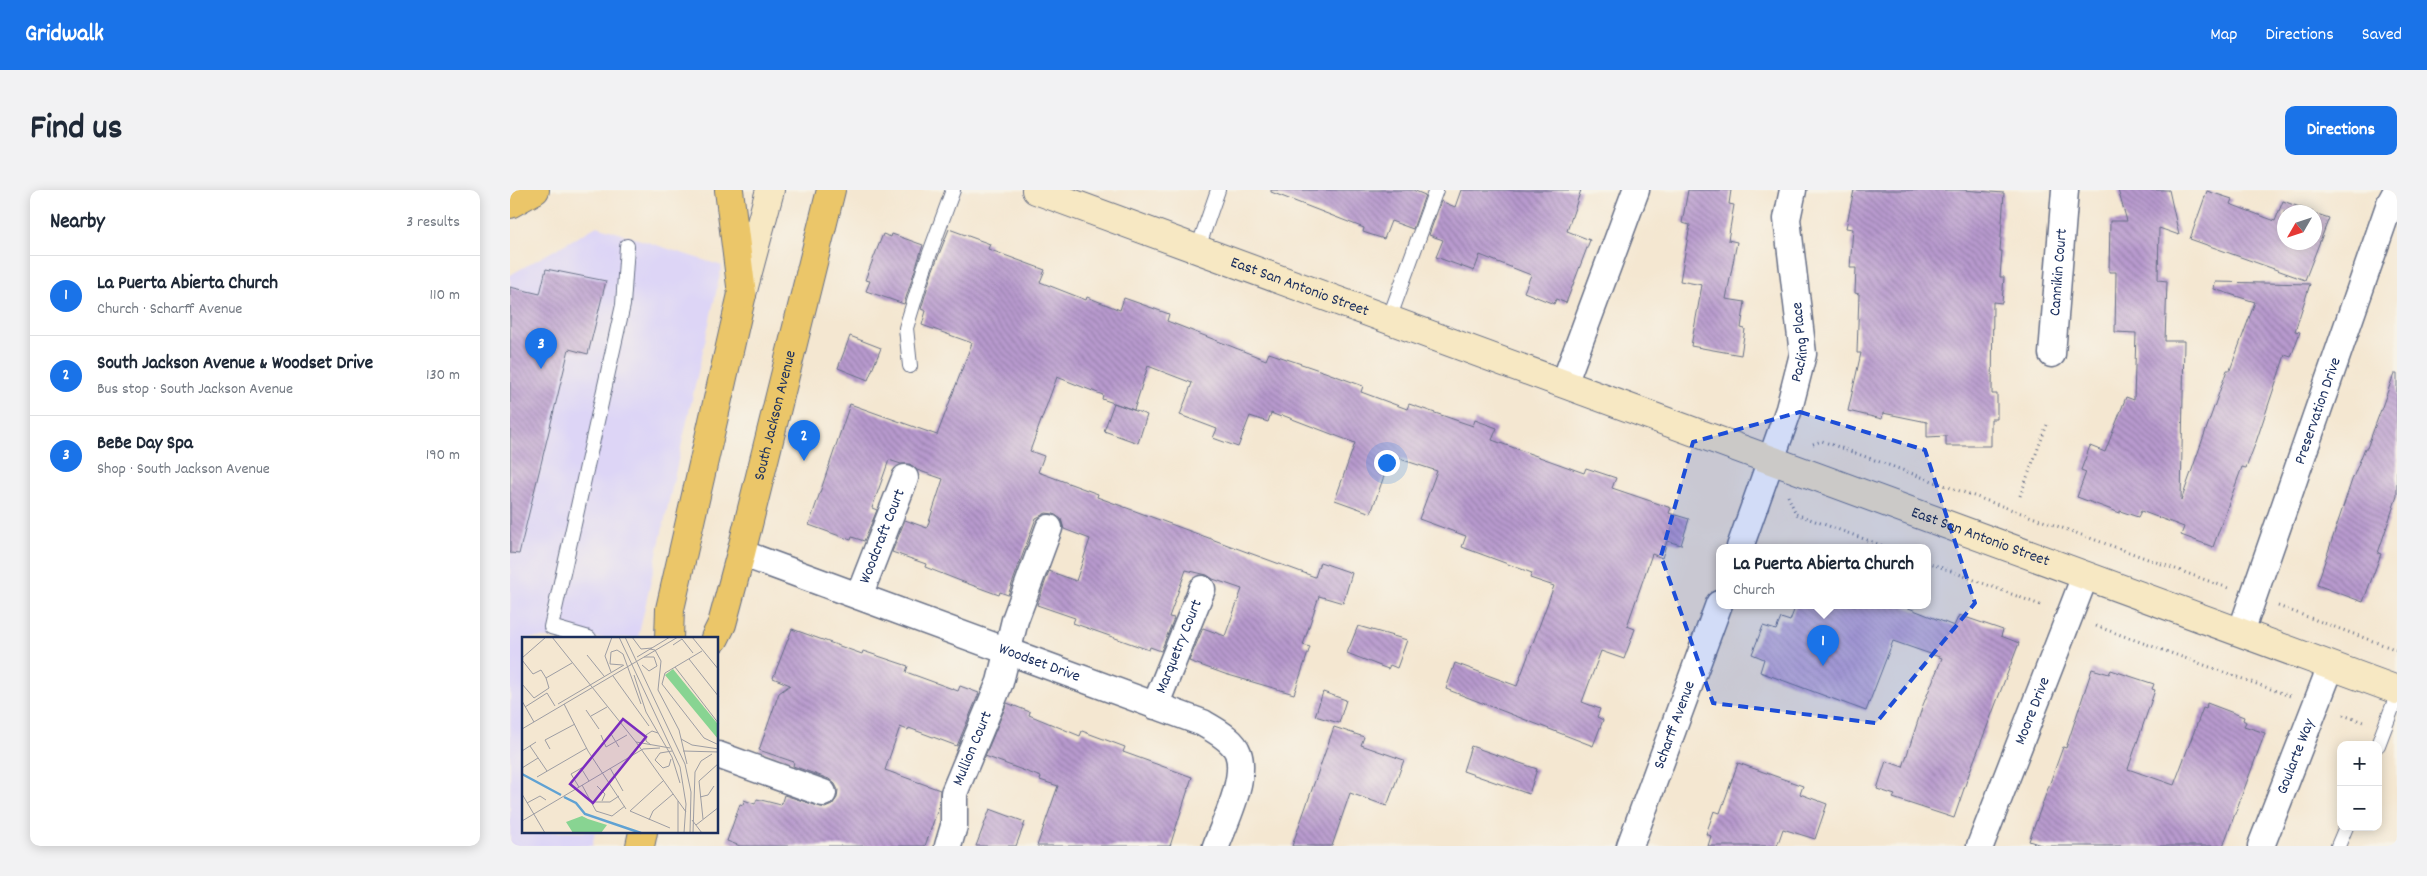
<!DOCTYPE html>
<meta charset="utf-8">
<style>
:root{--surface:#fff;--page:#f2f2f3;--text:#1f2937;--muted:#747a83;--line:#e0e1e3;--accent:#1a73e8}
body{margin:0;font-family:Dekko,sans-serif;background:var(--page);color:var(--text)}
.controls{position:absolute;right:15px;bottom:15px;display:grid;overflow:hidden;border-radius:10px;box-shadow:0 2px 12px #0003}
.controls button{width:45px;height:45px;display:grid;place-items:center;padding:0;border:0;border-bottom:1px solid var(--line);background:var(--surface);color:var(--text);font:25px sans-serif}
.compass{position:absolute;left:1767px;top:15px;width:45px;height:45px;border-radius:50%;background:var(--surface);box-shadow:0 2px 12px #0003;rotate:231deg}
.you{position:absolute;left:876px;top:272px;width:18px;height:18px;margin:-12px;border:4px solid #fff;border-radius:50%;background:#1a73e8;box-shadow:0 0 0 8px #1a73e833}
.badge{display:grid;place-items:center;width:32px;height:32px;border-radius:50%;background:var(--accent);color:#fff;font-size:16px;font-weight:700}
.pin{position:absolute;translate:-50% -41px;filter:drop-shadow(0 1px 2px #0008)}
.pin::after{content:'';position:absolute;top:26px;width:18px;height:15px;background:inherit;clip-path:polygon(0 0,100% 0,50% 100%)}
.popup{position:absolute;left:1206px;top:354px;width:215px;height:65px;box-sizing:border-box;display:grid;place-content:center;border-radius:10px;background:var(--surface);filter:drop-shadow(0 1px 4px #0005);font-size:16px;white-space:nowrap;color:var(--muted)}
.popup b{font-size:19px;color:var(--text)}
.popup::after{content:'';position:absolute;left:50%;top:100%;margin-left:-10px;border:10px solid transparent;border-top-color:var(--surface)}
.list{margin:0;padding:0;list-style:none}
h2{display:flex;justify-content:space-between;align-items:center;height:65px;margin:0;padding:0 20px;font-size:21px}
h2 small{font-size:16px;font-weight:400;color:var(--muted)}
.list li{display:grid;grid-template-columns:32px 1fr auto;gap:15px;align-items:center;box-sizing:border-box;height:80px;padding:0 20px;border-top:1px solid var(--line)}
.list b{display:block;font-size:19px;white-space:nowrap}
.list p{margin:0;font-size:16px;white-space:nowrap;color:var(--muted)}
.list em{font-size:16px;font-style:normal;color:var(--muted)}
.map{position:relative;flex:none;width:1887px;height:656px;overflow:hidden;border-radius:10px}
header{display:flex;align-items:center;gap:30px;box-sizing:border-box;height:70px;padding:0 25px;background:var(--accent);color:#fff}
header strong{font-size:24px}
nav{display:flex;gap:28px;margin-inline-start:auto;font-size:18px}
.intro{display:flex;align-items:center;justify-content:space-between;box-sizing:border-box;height:120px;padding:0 30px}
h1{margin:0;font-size:35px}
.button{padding:12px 22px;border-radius:10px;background:var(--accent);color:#fff;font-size:18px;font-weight:700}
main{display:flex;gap:30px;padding:0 30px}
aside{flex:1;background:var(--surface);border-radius:10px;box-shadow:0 2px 12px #0003}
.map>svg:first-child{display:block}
.built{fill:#ddd5f6}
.building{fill:url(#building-back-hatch)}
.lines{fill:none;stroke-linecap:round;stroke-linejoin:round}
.lane-casing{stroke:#676f86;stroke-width:16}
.street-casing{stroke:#676f86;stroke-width:29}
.secondary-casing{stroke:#676f86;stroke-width:30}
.primary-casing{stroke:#676f86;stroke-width:30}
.highway-casing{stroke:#676f86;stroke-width:30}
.path{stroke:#676f86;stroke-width:3;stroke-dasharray:1 4;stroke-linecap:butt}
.lane{stroke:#fff;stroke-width:14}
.street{stroke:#fff;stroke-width:26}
.secondary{stroke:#f7e8c3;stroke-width:28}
.primary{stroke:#ebc669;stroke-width:28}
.highway{stroke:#ebc669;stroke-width:28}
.marked{fill:#1d4ed8;fill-opacity:0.2;stroke:#1d4ed8;stroke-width:4;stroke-dasharray:10 6;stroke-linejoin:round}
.labels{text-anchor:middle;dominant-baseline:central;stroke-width:4.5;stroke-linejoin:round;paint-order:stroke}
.street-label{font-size:16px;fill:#1b2f5e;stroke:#f7f3e8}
.inset-river{fill:none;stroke:#60a2d3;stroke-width:2.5}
.inset-road{fill:none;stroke:#9d9da3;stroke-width:1}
.view{fill:#7b2cbf;fill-opacity:0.15;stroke:#7b2cbf;stroke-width:2.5}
.inset-edge{fill:none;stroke:#1b2f5e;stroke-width:2.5}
</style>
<header>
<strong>Gridwalk</strong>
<nav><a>Map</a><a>Directions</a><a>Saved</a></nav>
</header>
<div class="intro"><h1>Find us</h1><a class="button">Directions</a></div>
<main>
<aside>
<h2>Nearby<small>3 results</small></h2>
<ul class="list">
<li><span class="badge">1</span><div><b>La Puerta Abierta Church</b><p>Church · Scharff Avenue</p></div><em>110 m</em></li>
<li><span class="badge">2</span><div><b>South Jackson Avenue &amp; Woodset Drive</b><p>Bus stop · South Jackson Avenue</p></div><em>130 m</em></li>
<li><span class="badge">3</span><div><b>BeBe Day Spa</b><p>Shop · South Jackson Avenue</p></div><em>190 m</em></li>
</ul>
</aside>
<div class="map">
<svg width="1887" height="656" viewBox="0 0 1887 656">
<defs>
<pattern id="building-back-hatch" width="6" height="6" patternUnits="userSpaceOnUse" patternTransform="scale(1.25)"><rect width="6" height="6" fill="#b89ace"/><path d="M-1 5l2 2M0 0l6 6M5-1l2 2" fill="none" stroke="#957eaa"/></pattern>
</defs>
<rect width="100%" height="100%" fill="#f7f3e8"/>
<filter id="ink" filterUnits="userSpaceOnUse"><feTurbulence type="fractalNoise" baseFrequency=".02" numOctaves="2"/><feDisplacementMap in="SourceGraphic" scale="10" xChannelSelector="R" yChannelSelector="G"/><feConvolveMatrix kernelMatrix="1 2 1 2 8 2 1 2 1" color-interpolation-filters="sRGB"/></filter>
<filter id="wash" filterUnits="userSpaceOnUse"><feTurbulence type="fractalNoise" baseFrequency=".0096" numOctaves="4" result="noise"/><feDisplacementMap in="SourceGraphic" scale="20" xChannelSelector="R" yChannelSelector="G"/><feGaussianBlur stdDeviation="1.12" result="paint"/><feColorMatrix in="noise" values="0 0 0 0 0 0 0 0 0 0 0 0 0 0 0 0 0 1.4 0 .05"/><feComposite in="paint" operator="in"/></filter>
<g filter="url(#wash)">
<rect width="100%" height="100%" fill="#f4e7d1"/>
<!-- built -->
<polygon class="built" points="87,36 212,76 128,448 14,448 14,642 85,642 82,656 0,656 0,85"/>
<g id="blocks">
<!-- building -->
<g class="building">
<polygon points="761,0 903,0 915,5 903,39 881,31 874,49 853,42 854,38 761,2"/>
<polygon points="951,0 1071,0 1057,41 1080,50 1056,113 1046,109 1044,114 1014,102 1021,85 970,65 964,81 926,67 933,50 919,45 931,11 945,17"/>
<polygon points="1178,0 1221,0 1219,14 1224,15 1218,50 1227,52 1216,109 1235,112 1231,138 1235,139 1231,165 1181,156 1192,95 1170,91 1180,35 1172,33"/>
<polygon points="1344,0 1453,0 1494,3 1490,61 1492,61 1490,87 1494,87 1492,113 1483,112 1482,204 1487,204 1487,229 1481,229 1481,256 1436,256 1436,246 1417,247 1417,232 1373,223 1372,229 1338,221 1351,163 1347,163 1349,104 1345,103 1346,78 1340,78 1343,39 1336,38"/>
<polygon points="1608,0 1659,0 1669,45 1649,38 1648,90 1657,91 1655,151 1674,151 1671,311 1717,180 1720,180 1745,112 1704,99 1705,92 1800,94 1785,141 1790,142 1781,167 1775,165 1746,252 1736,278 1732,277 1703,357 1671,345 1674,337 1631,321 1628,327 1610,321 1610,323 1567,307 1576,282 1571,280 1580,256 1595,262 1616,207 1624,210 1626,143 1605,142 1606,82 1599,82 1600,31 1617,31"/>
<polygon points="1697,1 1722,9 1720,14 1765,31 1773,11 1803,22 1774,22 1774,52 1804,52 1804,23 1819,28 1795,90 1680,49"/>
<polygon points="439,39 480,54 478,59 535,80 530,92 576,110 577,107 610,120 614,108 659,124 657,131 756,170 759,163 815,182 853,196 851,202 897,219 899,214 963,236 965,230 987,238 982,250 1074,283 1076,278 1106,288 1102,298 1161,318 1159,323 1179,329 1171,355 1157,351 1152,368 1142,364 1117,436 1125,439 1114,469 1091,461 1072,512 1090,519 1087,527 1093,530 1083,556 936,499 945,473 1007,496 1044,396 1020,388 1022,383 952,357 956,346 909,329 927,281 881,266 861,323 825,310 845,253 772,225 771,227 761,223 758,232 740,226 728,257 703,248 707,239 670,225 682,193 638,176 624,220 592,209 593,205 547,187 520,261 534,266 528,282 588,304 587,307 805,387 810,372 842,383 833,413 809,406 793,455 800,457 784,504 715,484 679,471 693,438 715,446 732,399 703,389 697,385 676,380 659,427 664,428 651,461 640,457 639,460 563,433 565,428 527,415 539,381 566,391 580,349 554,339 551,329 544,324 536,323 526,328 498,405 490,402 489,405 448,390 415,377 416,374 382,362 395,330 417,338 433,289 407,280 400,274 391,274 379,270 362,318 367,320 354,351 342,347 341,350 299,335 340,214 427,245 462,153 412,135 416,121 411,119 422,82"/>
<polygon points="373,44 381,47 382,44 413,55 394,114 356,101 360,91 355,90"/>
<polygon points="36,79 96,91 78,164 59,159 9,364 0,363 0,97 30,104"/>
<polygon points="340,146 371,158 358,190 328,178"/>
<polygon points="1884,184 1887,184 1887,306 1868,363 1871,364 1853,412 1807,395 1842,290 1855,258 1857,258"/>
<polygon points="604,213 637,225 628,253 594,241"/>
<polygon points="1286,415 1391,415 1444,436 1449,425 1493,440 1491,446 1509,453 1460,581 1444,628 1383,608 1385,605 1367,599 1376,571 1393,577 1413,515 1432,468 1383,451 1356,521 1250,482 1254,469 1242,464 1253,436 1266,440 1271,428 1280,431"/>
<polygon points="848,436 897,450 887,478 880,475 878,479 837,463"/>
<polygon points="282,439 352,464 353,461 398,476 396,482 448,501 450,496 469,503 447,556 399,538 398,540 390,537 375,580 430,600 429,616 415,656 230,656 217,651 230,614 233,615 234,610 245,614 247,609 271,615 274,605 315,618 322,615 327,608 328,600 325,594 319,589 283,576 284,572 249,560 269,503 280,495 263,488"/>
<polygon points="1582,479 1599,484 1601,480 1644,494 1642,499 1645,500 1618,579 1664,595 1693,518 1696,519 1697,513 1734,527 1733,530 1736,532 1734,536 1755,543 1713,656 1534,656 1519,651 1553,557 1556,558"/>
<polygon points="813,502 836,510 829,533 805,526"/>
<polygon points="497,513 520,522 519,525 570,546 572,541 615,557 613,562 682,587 660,656 527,656 548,596 530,590 531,587 475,566"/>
<polygon points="824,537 854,547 851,555 894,570 877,616 840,603 822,656 782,656"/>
<polygon points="961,556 1027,579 1019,604 953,581"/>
<polygon points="1228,573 1293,596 1290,604 1317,614 1305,649 1273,639 1267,656 1198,656 1201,646 1196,644 1204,621 1210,623"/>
<polygon points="480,619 515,632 506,656 466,656"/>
</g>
</g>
</g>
<g filter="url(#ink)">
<use href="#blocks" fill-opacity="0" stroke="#676f86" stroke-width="1"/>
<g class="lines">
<!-- lane casing -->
<g class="lane-casing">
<g id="lane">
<polyline points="688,58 708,0"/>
<polyline points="879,129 926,0"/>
<polyline points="400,176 396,138 414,79 443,0"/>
<polyline points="79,448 41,437 113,115 117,56"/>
<polyline points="1868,555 1887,505"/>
<polyline points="1828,656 1836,637"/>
</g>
</g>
<!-- street casing -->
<g class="street-casing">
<g id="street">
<path id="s1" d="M1542,164l13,-164"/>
<polyline points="1054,194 1126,0"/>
<path id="s2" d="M1230,357l49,-138 14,-55 -16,-135 6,-29"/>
<path id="s3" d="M231,363l462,170c11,7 30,16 35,30 9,25 -13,69 -22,93"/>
<path id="s4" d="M349,406l46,-118"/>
<path id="s5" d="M1731,442l149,-429 7,-13"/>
<path id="s6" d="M645,516l47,-117"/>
<polyline points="208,565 313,603"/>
<path id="s7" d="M438,656l6,-20v-33l46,-111 15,-62 34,-92"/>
<path id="s8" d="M1120,656l89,-242"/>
<path id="s9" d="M1470,656l105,-270"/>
<path id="s10" d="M1751,656l70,-180"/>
</g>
</g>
<!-- secondary casing -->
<g class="secondary-casing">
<g id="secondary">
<path id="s11" d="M526,0l1361,500"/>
<polyline points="232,104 260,0"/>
</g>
</g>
<!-- primary casing -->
<g class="primary-casing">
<g id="primary">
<polyline points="159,448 160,419 232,104"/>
<path id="s12" d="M205,448l7,-14 19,-71 90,-363"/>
<polyline points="130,656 133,642"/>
</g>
</g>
<!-- highway casing -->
<g class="highway-casing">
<g id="highway">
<polyline points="219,0 232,104"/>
<polyline points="0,14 25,0"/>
</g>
</g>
<!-- path -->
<g class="path">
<polyline points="1303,254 1312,251 1718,398"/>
<polyline points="1278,306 1286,324 1376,357"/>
<polyline points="1510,306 1538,232"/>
<polyline points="1417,372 1533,416"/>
<polyline points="1768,416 1887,460"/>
<polyline points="1586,436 1780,506"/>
<polyline points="1833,525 1853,532"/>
</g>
<!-- lane -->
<use href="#lane" class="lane"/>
<!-- street -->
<use href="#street" class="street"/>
<!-- secondary -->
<use href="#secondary" class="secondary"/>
<!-- primary -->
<use href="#primary" class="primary"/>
<!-- highway -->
<use href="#highway" class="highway"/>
</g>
</g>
<!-- marked area -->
<path class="marked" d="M1290,222l125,38 50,153 -99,120 -163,-20 -52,-147 32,-114z"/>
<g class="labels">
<!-- street labels -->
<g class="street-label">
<text stroke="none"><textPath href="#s1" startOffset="82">Cannikin Court</textPath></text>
<text stroke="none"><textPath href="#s11" startOffset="281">East San Antonio Street</textPath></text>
<text stroke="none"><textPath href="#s2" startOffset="215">Packing Place</textPath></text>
<text stroke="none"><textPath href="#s5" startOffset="234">Preservation Drive</textPath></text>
<text stroke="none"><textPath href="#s12" startOffset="231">South Jackson Avenue</textPath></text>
<text stroke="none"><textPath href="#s4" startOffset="64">Woodcraft Court</textPath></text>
<text stroke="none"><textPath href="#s11" startOffset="1006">East San Antonio Street</textPath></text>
<text stroke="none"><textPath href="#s6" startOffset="64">Marquetry Court</textPath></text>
<text stroke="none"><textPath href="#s3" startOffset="318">Woodset Drive</textPath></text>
<text stroke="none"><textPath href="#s9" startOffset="145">Moore Drive</textPath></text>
<text stroke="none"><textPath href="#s8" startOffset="129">Scharff Avenue</textPath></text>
<text stroke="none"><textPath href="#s7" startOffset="102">Mullion Court</textPath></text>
<text stroke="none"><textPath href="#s10" startOffset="96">Goularte Way</textPath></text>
</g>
</g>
<!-- overview -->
<g transform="translate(12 447)">
<rect width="196" height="196" fill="#f4e7d1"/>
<path d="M151,32l44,54 1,16 -53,-64zM60,179l6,3 19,6 -6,8h-28l-7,-11z" fill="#88d492"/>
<path class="inset-river" d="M0,137l39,21M42,160l12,6 9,11 56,19"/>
<path class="inset-road" d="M30,0l84,105 50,70M97,0l61,130 6,37 -2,29M103,0l60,127 6,28 -1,41M110,0l9,12 11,-1M170,0l27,33M151,8l9,-6 11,14M128,12l5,1 6,11 -3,29 21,40 8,34M180,14l-37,22 -3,11 42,54 15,7M65,18l17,21M115,20l33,-20M0,21l24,-21M167,22l30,38M0,23l11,14 8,-4 5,8M101,28l-13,-1 1,-12 6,-2 6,4 18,50M120,28l7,6 8,-5 -3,-9h-10M153,30l44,57M89,35l-6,-16 7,-19M112,38l12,37 26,45 8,26M91,39l36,50M0,47l12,14 15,-10 -3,-10 26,-15M0,64l12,21M36,67l66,-39M42,67l24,47 38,58M3,70l22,-14 8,13M64,73l13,19M69,79l16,-9M0,92l156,-92M89,97l8,13M79,98l5,12 21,-12M159,102l11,6 27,4M114,105l34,6M129,108l-5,-4v-6l6,-4 6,2M8,109l17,25M28,112l-5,-9 30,-16M0,114l14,-9M161,114l36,1M149,122l-2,7 -6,2 -8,-8 5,-7 12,-2M0,131l16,-10M59,131l8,13M88,131l13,23M15,140l50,-29M141,144l-33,30 40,17M60,148l14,26 16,5 13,-10M75,149l8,8 -3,7M57,150l-8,-13 14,-8M0,157l23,39M178,160l8,-2 6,-9M71,165h17l9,-6M5,166l13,-7 6,4M181,182l-4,-38 20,-18M127,183l4,-9 20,-17M170,183l10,13M0,184l121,-72 17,-1M174,188l23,-18M156,196v-32M171,196l2,-61 6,-11 11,-7"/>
<path class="view" d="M101,82l23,18 -53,66 -23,-19z"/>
<rect width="196" height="196" class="inset-edge"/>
</g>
</svg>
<div class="controls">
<button>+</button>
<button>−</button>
</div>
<svg class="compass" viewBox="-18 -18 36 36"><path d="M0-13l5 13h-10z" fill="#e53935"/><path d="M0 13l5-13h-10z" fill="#747a83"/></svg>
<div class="you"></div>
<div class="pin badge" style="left:1313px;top:476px">1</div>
<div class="popup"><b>La Puerta Abierta Church</b>Church</div>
<div class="pin badge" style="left:294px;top:271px">2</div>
<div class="pin badge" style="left:31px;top:179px">3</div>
</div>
</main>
